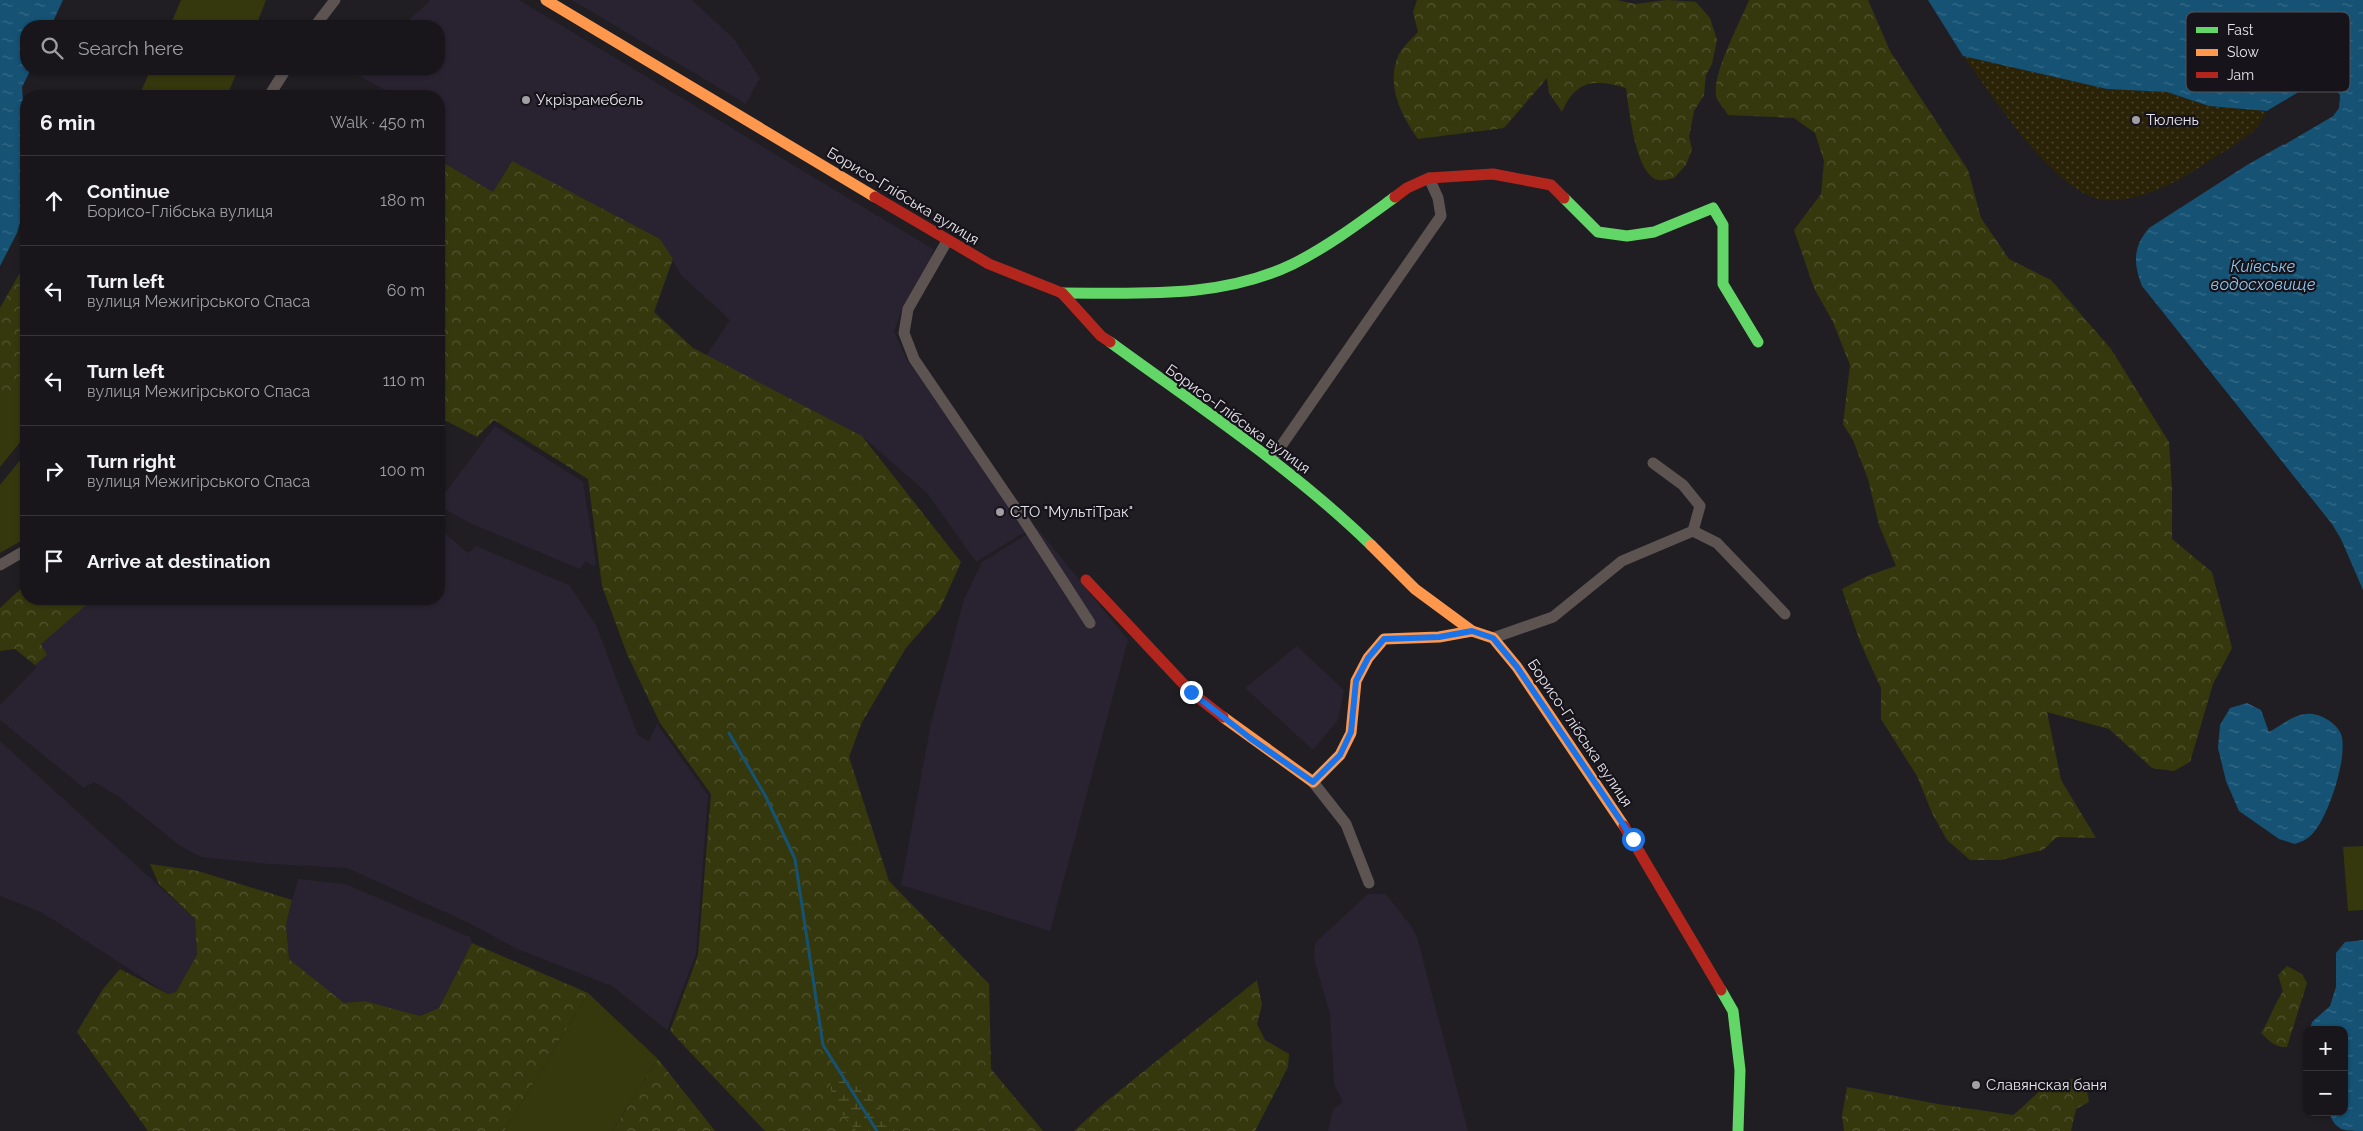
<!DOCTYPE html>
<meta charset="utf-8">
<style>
:root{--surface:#18161a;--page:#252327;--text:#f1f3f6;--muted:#9f9fa2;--line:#363539}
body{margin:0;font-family:Raleway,sans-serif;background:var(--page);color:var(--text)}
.controls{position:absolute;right:15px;bottom:15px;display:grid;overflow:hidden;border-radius:10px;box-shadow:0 1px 4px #0004}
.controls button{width:45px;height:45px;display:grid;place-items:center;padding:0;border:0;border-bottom:1px solid var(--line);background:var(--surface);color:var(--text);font:25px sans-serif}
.stop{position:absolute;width:15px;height:15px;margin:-11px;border:4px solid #1a73e8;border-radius:50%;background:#fff}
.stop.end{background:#1a73e8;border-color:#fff;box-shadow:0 1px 5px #0008}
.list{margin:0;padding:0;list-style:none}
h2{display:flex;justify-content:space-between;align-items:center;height:65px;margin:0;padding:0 20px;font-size:21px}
h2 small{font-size:16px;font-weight:400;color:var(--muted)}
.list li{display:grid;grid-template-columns:32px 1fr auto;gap:15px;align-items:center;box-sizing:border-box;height:90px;padding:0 20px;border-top:1px solid var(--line)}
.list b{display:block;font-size:19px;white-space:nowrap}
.list p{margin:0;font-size:16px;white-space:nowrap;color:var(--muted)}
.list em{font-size:16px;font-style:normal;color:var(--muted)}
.icon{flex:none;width:28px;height:28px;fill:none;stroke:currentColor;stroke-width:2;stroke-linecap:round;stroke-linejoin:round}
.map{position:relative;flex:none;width:2363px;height:1131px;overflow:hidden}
.search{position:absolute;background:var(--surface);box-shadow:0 1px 4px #0004;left:20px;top:20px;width:425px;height:55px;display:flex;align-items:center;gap:12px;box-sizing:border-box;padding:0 18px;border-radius:20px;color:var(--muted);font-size:19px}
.panel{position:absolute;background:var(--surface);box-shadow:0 1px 4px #0004;left:20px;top:90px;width:425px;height:515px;border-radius:20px}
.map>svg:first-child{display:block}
.built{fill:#292230}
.green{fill:#35380d}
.forest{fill:url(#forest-crowns)}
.wetland{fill:url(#wetland-marsh)}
.sand{fill:url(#sand-dots)}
.water{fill:url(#water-ripples)}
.pier{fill:#201e22}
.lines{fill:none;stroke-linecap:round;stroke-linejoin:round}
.stream{stroke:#155274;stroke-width:3}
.street{stroke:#5d5452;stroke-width:11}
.fast{stroke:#63d668;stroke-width:11}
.slow{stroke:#ff974d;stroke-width:11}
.jam{stroke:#b3261e;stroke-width:11}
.route{stroke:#1a73e8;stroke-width:6}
.poi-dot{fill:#a19fa5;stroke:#16131b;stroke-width:2}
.labels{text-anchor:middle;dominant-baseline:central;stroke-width:4.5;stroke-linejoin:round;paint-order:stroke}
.poi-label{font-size:15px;fill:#e7e4eb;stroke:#16131b;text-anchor:start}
.street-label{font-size:15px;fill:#e7e4eb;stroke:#16131b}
.water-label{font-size:16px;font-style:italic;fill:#8cc8f0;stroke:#16131b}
.key{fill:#16131b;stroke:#555259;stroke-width:1}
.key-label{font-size:14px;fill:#e7e4eb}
</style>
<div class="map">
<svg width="2363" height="1131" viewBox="0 0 2363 1131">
<defs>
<pattern id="forest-crowns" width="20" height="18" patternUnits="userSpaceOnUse" patternTransform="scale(1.25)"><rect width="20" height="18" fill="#35380d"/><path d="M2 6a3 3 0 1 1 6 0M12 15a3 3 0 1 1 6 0" fill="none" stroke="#525530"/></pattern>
<pattern id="wetland-marsh" width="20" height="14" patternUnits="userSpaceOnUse" patternTransform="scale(1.25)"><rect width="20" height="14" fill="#35380d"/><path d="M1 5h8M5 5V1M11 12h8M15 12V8" fill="none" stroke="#525530"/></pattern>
<pattern id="sand-dots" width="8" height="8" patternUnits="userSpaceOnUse" patternTransform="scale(1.25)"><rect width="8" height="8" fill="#2a2307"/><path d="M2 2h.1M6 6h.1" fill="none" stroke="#49432b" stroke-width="1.8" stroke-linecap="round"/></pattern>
<pattern id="water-ripples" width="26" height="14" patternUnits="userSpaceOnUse" patternTransform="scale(1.25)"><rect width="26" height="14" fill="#155274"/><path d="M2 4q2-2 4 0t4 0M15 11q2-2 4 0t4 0" fill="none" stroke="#376b88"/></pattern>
</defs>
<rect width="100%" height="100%" fill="#201e22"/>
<!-- built -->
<g class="built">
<polygon points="431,0 519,0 933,249 931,259 900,314 894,331 907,360 993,481 1025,532 976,562 928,494 862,436 706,356 730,320 681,275 660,239 511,161 493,192 439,160 439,96 396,96 352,72 356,69 439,69 439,26 402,26"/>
<polygon points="572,0 692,0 734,39 760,78 746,104"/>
<polygon points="495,426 583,482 596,563 594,567 586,561 580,569 472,524 439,506 439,501"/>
<polygon points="439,528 468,553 476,546 569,585 596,625 638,735 649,741 657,724 708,795 696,954 667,1030 612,986 517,949 469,923 347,868 270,864 201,857 179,845 119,797 94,782 84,788 0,720 0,705 37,667 20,649 72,599 439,599"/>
<polygon points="1037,528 1128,640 1050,931 901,885 931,723 964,599 982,562"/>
<polygon points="1297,646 1344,690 1338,720 1313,750 1245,688"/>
<polygon points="0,741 195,919 197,955 176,992 168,994 43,913 0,896"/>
<polygon points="298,879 345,884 470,937 472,943 439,1008 420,1016 365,1001 344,1003 289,959 286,924"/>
<polygon points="1368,894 1386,894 1411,926 1417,937 1468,1131 1328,1131 1333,1109 1343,1102 1334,1084 1330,1014 1314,959 1315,943"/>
</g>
<!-- green -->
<g class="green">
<polygon points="181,0 266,0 256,26 170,26"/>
<polygon points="151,69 238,69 227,96 139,96"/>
<polygon points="26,354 26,435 0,467 0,391"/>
<polygon points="26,453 26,538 0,553 0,485"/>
<polygon points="2363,846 2363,910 2348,911 2343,847"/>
<polygon points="588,993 658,1059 612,1131 504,1131"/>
</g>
<!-- forest -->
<g class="forest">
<path d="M1417,0h200l18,4 32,-4 29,2 14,16 7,22 -5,24 -6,11 -2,20 -10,16 -5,26 3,12 -6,16 -12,13c-5,1 -11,3 -16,2 -23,-6 -29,-72 -32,-92 -32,-9 -50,-8 -64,24l-13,-19 -2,-15 -43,50 -86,11c-17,-24 -32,-53 -20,-83 4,-9 14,-17 20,-24l-5,-20z"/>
<path d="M1749,0h119l22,51 78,119 13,48 28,41 42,21 60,69 58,93 3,46v51l40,33 20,76 -19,36 -23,78 -16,9 -22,-3 -43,-39 -62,-17 14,68 35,58 -39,-1 -14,13 -43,10h-30l-23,-20 -15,-27 -15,-37 -36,-57v-31l-21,-46 -18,-53 25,-13 29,-10 -17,-41 -11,-46 -15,-39 -10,-16 7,-59 -17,-43 -19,-34 -20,-58 27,-36 3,-33 -9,-28 -21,-15 -66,-3c-3,-5 -8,-11 -11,-16 -8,-21 24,-78 32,-99z"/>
<polygon points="439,160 493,192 512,161 660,239 673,259 654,312 693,348 862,436 961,562 940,609 906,648 862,722 849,757 889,881 989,984 991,1069 1043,1131 765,1131 670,1031 698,955 711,794 660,723 627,654 602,586 588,479 494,420 477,437 439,417"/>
<polygon points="26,262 26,375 0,410 0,308"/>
<polygon points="26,584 26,599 93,599 41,644 47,655 35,665 15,649 0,651 0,608"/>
<polygon points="150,864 198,871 292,900 286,924 289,959 344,1003 365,1001 420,1016 439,1008 472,943 588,993 504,1131 148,1131 77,1032 103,989 120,969 168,994 176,992 197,955 195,919 159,884"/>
<path d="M2287,966l15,8 5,9 -20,64c-11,1 -18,-6 -26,-14 9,-14 13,-28 22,-42l-5,-16z"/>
<polygon points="1257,980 1262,1005 1257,1024 1265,1040 1289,1054 1288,1067 1255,1131 1074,1131 1102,1105"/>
<polygon points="658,1059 715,1131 612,1131"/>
<path d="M2074,1079l12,8 3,15 -13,7 -5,22h-227l-2,-15 5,-29 91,17 75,11c25,-20 27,-32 61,-36z"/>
</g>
<!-- wetland -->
<path class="wetland" d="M849,1072l34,40 12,19h-38c-17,-20 -27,-28 -27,-56z"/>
<!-- sand -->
<path class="sand" d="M1963,56l144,33 60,3 42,14 58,5c-3,5 -6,12 -10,16 -8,11 -49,34 -62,43 -24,16 -71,37 -100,28 -48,-16 -102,-102 -132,-142z"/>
<!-- water -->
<g class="water">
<polygon points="0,0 63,0 51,26 26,26 26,69 31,69 22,87 26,142 26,200 17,233 0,266"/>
<path d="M1928,0h435v590l-22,-51 -9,-15 -190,-238c-9,-23 -9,-39 7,-58l98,-63 86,-49 7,-16 -5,-11 -16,-5 -10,2 -42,25 -58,-5 -42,-14 -60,-3 -144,-33z"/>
<path d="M2247,703l14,7 8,22c11,-6 24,-17 37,-18 12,-2 30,8 35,20 8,21 -14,90 -32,103 -3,3 -9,5 -14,7l-16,-5 -40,-28 -13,-30 -8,-33 2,-23 10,-17z"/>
<path d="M2363,940v191c-19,0 -28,0 -34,-19h15v-82h-34l2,-8 18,-16 6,-19v-34l9,-11z"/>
</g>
<!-- pier -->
<polygon class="pier" points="2319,84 2327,85 2335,89 2340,95 2339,108 2333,116 2284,145 2283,143 2332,114 2336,107 2337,96 2326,87 2319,86 2310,88 2268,113 2267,111 2309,86"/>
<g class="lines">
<!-- stream -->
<polyline class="stream" points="729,733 766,797 795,859 823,1045 877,1131"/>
<!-- street -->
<g class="street">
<polyline points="315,26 335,0"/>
<polyline points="269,96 286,69"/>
<polyline points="947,241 908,309 904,333 914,359 1023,519 1090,623"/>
<polyline points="1272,459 1441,216 1438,198 1429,178"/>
<polyline points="1653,463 1683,485 1700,506 1693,531"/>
<polyline points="0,565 26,550"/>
<polyline points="1493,638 1553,617 1622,561 1693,531 1717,543 1785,614"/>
<polyline points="1313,782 1346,824 1369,883"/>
</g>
<!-- fast -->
<g class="fast">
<polyline points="1564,198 1598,232 1627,236 1654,232 1713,208 1723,225 1723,284 1758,342"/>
<path d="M1062,293c78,0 159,6 231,-29 36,-18 69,-43 102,-67"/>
<path d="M1110,342c89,65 182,126 261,203"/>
<polyline points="1721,990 1733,1011 1740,1070 1738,1131"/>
</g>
<!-- slow -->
<g class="slow">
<polyline points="546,0 875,197"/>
<polyline points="1371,545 1415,589 1472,631 1493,638 1517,667 1624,826"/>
<polyline points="1223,717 1313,782 1340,755 1351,733 1356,681 1368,658 1384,639 1439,637 1472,631"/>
</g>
<!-- jam -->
<g class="jam">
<polyline points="875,197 989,264 1062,293 1101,336 1110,342"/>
<polyline points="1395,197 1407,188 1429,178 1493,174 1551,185 1564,198"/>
<polyline points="1086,580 1191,692 1223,717"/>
<polyline points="1624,826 1721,990"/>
</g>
</g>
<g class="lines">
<!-- route -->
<polyline class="route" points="1191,692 1250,738 1313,782 1340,755 1351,732 1356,681 1368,658 1384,639 1439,637 1472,631 1493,638 1517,667 1633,839"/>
</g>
<!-- markers -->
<g class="poi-dot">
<circle cx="526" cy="100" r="5"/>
<circle cx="2136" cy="120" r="5"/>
<circle cx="1000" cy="512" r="5"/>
<circle cx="1976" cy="1085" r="5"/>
</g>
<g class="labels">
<!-- poi labels -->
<g class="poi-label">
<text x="536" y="100">Укрізрамебель</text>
<text x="2146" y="120">Тюлень</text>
<text x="1010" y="512">СТО "МультіТрак"</text>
<text x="1986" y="1085">Славянская баня</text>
</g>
<!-- street labels -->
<g class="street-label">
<text transform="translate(903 196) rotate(31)">Борисо-Глібська вулиця</text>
<text transform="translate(1238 419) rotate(36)">Борисо-Глібська вулиця</text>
<text transform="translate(1580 733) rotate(56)">Борисо-Глібська вулиця</text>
</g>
<!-- water labels -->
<g class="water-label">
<text x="2263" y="266">Київське<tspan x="2263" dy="18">водосховище</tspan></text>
</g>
</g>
<!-- legend -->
<rect x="2186" y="12" width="164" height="80" rx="8" class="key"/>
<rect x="2196" y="27" width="22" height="6" fill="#63d668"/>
<rect x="2196" y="49" width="22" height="7" fill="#ff974d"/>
<rect x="2196" y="72" width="22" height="6" fill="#b3261e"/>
<g class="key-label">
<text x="2227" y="35">Fast</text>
<text x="2227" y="57">Slow</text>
<text x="2227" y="80">Jam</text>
</g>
</svg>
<div class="controls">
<button>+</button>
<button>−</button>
</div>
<div class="stop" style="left:1633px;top:839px"></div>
<div class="stop end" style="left:1191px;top:692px"></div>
<div class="search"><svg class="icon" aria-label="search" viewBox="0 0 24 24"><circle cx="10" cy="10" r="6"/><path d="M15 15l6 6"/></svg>Search here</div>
<section class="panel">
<h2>6 min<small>Walk · 450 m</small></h2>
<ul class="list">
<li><svg class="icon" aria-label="ahead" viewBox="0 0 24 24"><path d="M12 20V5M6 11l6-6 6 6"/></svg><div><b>Continue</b><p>Борисо-Глібська вулиця</p></div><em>180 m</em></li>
<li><svg class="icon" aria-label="left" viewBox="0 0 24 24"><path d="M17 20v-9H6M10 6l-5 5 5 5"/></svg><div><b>Turn left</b><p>вулиця Межигірського Спаса</p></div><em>60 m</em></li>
<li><svg class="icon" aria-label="left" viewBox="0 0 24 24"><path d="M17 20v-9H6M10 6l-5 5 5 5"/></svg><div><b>Turn left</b><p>вулиця Межигірського Спаса</p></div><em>110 m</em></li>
<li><svg class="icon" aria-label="right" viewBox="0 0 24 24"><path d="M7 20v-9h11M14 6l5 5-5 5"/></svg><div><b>Turn right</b><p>вулиця Межигірського Спаса</p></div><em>100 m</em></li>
<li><svg class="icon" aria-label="arrive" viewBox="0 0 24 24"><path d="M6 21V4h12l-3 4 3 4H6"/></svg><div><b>Arrive at destination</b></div></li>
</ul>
</section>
</div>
